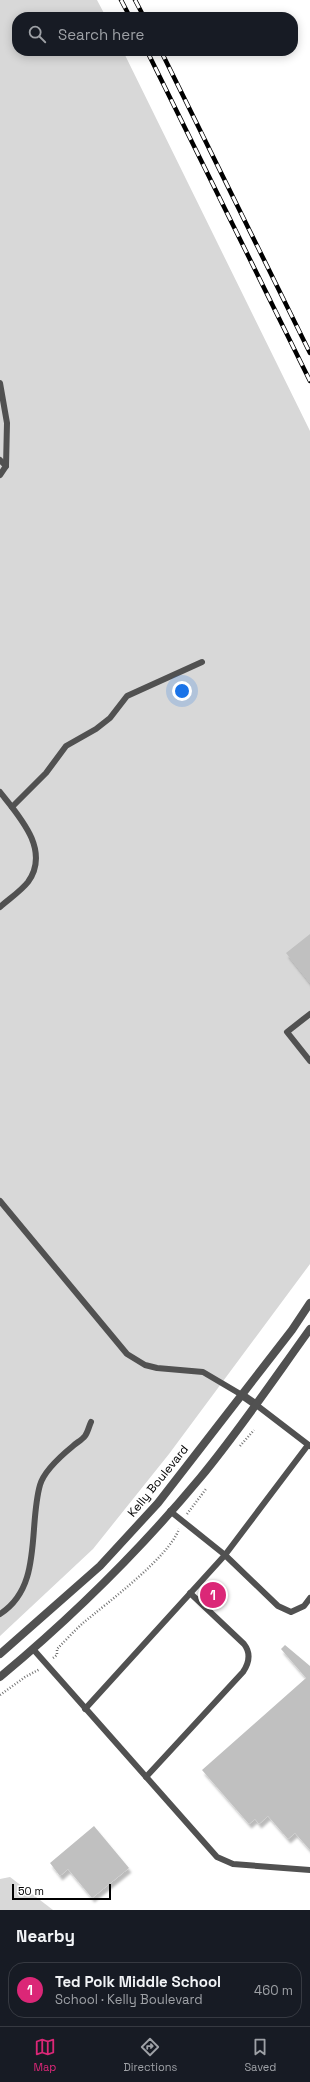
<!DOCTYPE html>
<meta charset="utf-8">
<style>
:root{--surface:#171b24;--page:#20242c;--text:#f1f3f6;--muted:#9ea1a6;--line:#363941;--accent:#db2777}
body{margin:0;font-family:"Space Grotesk",sans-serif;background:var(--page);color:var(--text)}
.scale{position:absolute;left:12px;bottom:10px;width:99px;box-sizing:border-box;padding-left:4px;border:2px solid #000;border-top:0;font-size:11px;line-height:14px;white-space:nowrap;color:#000;-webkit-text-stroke:3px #fff;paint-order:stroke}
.you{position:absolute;left:182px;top:691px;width:14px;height:14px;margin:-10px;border:3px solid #fff;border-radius:50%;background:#1a73e8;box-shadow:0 0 0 6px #1a73e833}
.badge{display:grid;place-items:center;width:26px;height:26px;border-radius:50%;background:var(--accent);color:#fff;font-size:13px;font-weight:700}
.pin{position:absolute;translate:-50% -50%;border:2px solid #fff;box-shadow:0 1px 4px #0006}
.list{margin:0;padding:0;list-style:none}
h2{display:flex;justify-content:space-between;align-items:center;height:52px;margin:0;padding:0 16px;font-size:17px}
h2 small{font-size:13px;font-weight:400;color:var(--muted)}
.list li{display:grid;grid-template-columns:26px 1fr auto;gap:12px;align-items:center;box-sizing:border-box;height:56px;margin:0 8px 8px;padding:0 8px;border:1px solid var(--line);border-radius:16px}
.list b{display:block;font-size:15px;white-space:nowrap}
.list p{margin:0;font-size:13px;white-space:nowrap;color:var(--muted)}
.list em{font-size:13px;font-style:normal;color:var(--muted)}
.icon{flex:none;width:22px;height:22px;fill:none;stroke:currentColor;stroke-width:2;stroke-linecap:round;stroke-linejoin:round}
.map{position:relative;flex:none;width:310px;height:1910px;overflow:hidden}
.search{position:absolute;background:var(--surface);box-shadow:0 2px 10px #0003;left:12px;right:12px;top:12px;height:44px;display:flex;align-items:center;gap:10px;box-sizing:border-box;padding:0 14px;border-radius:16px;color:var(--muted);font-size:15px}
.sheet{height:116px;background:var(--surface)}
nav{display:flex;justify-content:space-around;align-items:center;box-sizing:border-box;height:56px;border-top:1px solid var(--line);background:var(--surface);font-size:11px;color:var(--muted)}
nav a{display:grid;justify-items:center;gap:2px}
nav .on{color:var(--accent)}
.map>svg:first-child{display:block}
.green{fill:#d8d8d8}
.building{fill:#c0c0c0;filter:url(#shadow)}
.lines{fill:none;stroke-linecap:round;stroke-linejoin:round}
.path{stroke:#737373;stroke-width:2.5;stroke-dasharray:1 2;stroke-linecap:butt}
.service{stroke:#515151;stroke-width:6}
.tertiary{stroke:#515151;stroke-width:8}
.rail-casing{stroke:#000;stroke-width:4.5}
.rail{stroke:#fff;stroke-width:3;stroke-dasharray:9;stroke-linecap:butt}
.labels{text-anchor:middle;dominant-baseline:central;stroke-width:3;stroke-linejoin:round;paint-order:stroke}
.street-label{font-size:12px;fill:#000;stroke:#fff}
</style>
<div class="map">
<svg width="310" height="1910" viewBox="0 0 310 1910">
<defs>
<filter id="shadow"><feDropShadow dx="2.5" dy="4.5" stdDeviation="1" flood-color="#0004"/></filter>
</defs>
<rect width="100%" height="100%" fill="#fff"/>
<!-- green -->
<g class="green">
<polygon points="0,0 97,0 106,17 17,17 17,51 123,51 310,431 310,1264 169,1454 93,1549 0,1636"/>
<polygon points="10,1877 53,1910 0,1910 0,1879"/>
</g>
<!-- building -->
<g class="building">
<polygon points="310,934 310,983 286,953"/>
<polygon points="285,1645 310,1666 310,1850 295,1833 288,1839 268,1816 259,1824 255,1819 249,1824 202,1770 306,1678 281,1649"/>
<polygon points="94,1826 129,1868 92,1898 68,1869 60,1876 50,1863"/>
</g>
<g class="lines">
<!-- path -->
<g class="path">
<polyline points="240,1446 254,1430"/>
<polyline points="187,1514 206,1489"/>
<path d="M53,1658l4,-3v-6c8,-8 17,-18 26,-26 24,-20 86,-66 96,-94"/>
<polyline points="0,1695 25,1677 40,1669"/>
</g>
<!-- service -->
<g class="service">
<polyline points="0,383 7,423 6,466"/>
<polyline points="0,460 6,466 0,475"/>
<path d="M0,792c19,24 51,58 28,90 -7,9 -19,17 -28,25"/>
<polyline points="12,807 46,773 66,746 96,729 110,718 127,696 202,662"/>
<polyline points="310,1014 287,1032 310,1061"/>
<polyline points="0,1201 127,1354 145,1365 157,1368 203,1372 242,1395"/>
<polyline points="255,1404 310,1446"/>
<polyline points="170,1511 225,1555 278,1606 291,1612 304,1606 310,1598"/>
<path d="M0,1614c43,-27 28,-87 40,-129 4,-14 22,-30 33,-39 3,-3 9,-6 12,-10 3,-4 4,-10 6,-14"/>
<polyline points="33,1649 217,1857 233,1864 310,1870"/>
<polyline points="85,1709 225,1555 308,1445"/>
<path d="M146,1777l97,-105c6,-9 8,-19 1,-28l-54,-51"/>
</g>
<!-- tertiary -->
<g class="tertiary">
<polyline points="242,1395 255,1404"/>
<polyline points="0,1654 100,1566 158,1503 292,1330 310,1303"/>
<path d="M0,1677c72,-60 140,-127 200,-199 39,-47 74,-99 110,-149"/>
</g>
<!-- rail casing -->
<g class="rail-casing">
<g id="rail">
<polyline points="121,0 130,17"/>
<polyline points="135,0 144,17"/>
<polyline points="147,51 310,381"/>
<polyline points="161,51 310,353"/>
</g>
</g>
<!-- rail -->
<use href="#rail" class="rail"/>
</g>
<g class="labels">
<!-- street labels -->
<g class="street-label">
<text transform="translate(158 1481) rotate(-51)">Kelly Boulevard</text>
</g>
</g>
</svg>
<div class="scale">50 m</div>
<div class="you"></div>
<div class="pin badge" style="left:213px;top:1595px">1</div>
<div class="search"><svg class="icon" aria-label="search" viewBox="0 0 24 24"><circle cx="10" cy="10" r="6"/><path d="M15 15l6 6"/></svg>Search here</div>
</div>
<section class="sheet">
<h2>Nearby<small></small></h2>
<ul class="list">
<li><span class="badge">1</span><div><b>Ted Polk Middle School</b><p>School · Kelly Boulevard</p></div><em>460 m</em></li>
</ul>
</section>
<nav>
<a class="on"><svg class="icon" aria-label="map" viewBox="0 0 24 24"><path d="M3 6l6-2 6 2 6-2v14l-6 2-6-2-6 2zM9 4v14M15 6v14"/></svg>Map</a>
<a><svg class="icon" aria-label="directions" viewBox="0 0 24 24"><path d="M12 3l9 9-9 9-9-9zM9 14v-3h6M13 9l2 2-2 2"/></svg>Directions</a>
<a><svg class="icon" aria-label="saved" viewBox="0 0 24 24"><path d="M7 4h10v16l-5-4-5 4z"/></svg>Saved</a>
</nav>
